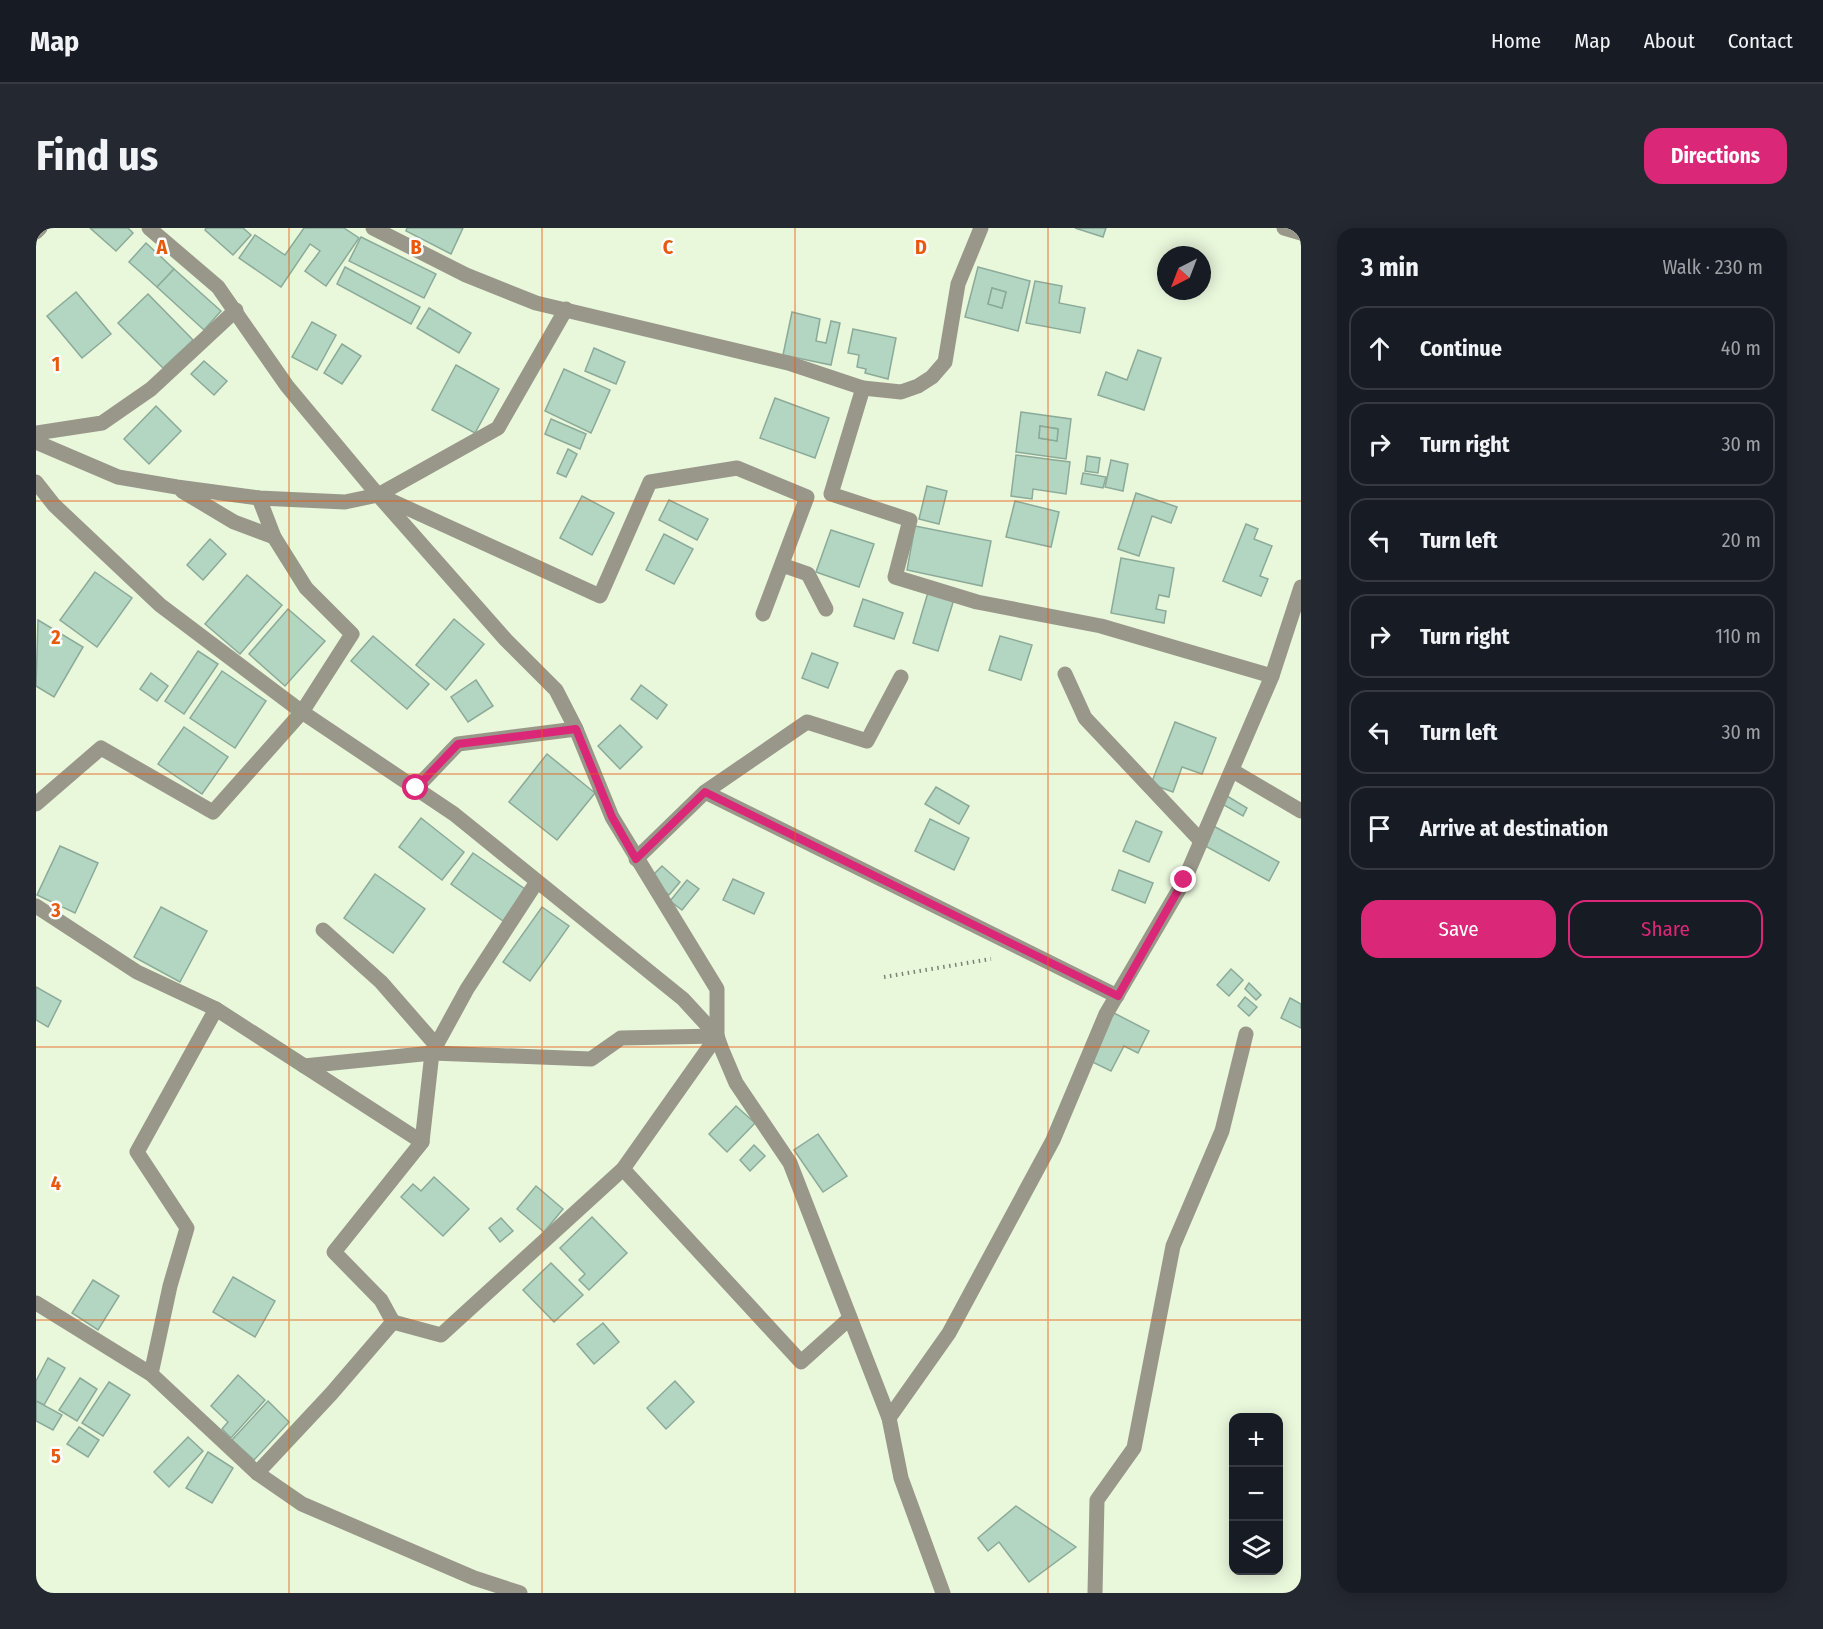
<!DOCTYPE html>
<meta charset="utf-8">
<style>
:root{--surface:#171b24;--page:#242831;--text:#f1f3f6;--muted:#9ea1a6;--line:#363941;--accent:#db2777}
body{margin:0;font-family:"Fira Sans Condensed",sans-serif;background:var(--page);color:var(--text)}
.controls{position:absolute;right:18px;bottom:18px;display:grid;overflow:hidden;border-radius:12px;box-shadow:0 3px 15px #0003}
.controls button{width:54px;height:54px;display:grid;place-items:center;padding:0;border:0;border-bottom:2px solid var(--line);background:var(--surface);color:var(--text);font:30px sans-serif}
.compass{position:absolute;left:1121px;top:18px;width:54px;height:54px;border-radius:50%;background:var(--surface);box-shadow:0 3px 15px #0003;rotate:222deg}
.stop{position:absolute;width:18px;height:18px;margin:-14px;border:4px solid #db2777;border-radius:50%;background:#fff}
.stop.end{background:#db2777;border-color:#fff;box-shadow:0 2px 6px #0008}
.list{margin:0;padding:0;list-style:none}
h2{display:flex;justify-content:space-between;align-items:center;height:78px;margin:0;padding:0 24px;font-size:26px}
h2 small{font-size:20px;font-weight:400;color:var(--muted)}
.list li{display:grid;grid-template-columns:39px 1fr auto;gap:18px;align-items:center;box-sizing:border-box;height:84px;margin:0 12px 12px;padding:0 12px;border:2px solid var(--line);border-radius:18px}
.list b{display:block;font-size:22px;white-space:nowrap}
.list em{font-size:20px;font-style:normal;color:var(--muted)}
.actions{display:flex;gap:12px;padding:18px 24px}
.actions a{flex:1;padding:14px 0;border:2px solid var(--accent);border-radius:18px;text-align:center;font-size:21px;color:var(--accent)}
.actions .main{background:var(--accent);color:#fff}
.icon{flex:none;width:33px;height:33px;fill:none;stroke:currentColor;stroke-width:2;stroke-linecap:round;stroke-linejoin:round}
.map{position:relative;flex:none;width:1265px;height:1365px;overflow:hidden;border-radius:18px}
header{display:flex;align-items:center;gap:36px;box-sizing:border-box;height:84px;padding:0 30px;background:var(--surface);border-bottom:2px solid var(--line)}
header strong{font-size:28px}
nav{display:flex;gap:33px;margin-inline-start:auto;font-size:21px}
.intro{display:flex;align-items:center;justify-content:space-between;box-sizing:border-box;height:144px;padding:0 36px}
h1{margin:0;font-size:42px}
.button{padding:15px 27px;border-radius:18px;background:var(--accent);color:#fff;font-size:21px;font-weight:700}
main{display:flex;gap:36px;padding:0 36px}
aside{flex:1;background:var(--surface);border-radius:18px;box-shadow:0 3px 15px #0003}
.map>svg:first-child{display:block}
.building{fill:#b2d6c2;stroke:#8caa99;stroke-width:1.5;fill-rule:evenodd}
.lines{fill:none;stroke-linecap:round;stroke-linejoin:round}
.path{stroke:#7b8572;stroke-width:4;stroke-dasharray:1.5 4.5;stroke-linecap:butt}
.minor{stroke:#99978a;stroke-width:15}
.route{stroke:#db2777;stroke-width:8}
.grid{fill:none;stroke:#e8590c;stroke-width:1.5;stroke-opacity:0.55}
.grid-label{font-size:20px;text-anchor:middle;font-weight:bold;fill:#e8590c;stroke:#fefefe;stroke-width:5;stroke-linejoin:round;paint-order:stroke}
</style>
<header>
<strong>Map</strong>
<nav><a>Home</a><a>Map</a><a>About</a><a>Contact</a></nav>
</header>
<div class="intro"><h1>Find us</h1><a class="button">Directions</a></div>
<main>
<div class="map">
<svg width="1265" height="1365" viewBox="0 0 1265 1365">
<rect width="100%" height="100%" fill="#e9f7db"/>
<!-- building -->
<g class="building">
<polygon points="54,0 92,0 97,5 80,23"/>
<polygon points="170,0 207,0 215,7 197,27 169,2"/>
<polygon points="268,0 308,0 323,10 290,58 269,43 284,23 274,16 245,59 203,30 219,7 249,27"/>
<polygon points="371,0 427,0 415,26 370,3"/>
<polygon points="1039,0 1070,0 1067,9"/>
<polygon points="325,9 400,46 388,70 313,33"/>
<polygon points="110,15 138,41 121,59 93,34"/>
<polygon points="309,39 384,79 375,96 301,56"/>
<path d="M942,39l52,14 -12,50 -53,-14zM956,60l14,4 -4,16 -14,-4z"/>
<polygon points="138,41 185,83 168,102 121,59"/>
<polygon points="999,53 1026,58 1023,75 1049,80 1044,105 990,95"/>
<polygon points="956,60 970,64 966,80 952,76"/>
<polygon points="40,64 75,106 46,130 11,88"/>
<polygon points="112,66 157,112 127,140 82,95"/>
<polygon points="393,80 435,105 423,125 381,100"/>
<polygon points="756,84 784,91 780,113 790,115 795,93 804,95 795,137 747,127"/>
<polygon points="276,94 300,107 281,142 256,129"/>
<polygon points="817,101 860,110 852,151 829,145 830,141 821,139 823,127 812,125"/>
<polygon points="306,116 325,128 306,156 288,145"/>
<polygon points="558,120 589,134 580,156 549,143"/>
<polygon points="1102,122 1125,130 1108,182 1062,167 1070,144 1091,152"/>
<polygon points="168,133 191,153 178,167 155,146"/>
<polygon points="420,137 463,161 439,205 396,182"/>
<polygon points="528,141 574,162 555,205 509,183"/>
<polygon points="739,170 793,190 779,230 724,210"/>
<polygon points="120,178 145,203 113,236 88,211"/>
<path d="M985,184l50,7 -5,40 -50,-7zM1004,198l18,3 -1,12 -18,-3z"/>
<polygon points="515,191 550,206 544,221 509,206"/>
<polygon points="1004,198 1022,201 1021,213 1003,210"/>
<polygon points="532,221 541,226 530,249 521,245"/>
<polygon points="980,227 1034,234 1030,266 997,261 996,271 975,268"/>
<polygon points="1051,228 1064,230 1062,245 1049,243"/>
<polygon points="1075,232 1092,236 1087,263 1069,259"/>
<polygon points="1047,245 1070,249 1067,260 1045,256"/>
<polygon points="891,258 911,263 903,296 883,291"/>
<polygon points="1100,265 1141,279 1135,295 1116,288 1103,328 1082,321"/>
<polygon points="546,268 578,285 556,327 524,310"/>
<polygon points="633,272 672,291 661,312 623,292"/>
<polygon points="979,273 1023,284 1015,319 970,309"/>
<polygon points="1210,296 1222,301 1218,311 1236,318 1224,348 1232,351 1225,368 1187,353"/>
<polygon points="879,298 955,313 946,358 871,342"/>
<polygon points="795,302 838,316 823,359 780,344"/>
<polygon points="628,306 657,321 638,356 610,342"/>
<polygon points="174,311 190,326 167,352 151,337"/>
<polygon points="1085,330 1138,340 1133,369 1123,367 1120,381 1130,383 1128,395 1075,385"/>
<polygon points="59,344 96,370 61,419 24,392"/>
<polygon points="211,347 246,377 204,426 169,396"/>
<polygon points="893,361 919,368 902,423 877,415"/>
<polygon points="827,371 867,385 858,411 818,398"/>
<polygon points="252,381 289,413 249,458 213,426"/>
<polygon points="418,391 448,416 410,462 380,437"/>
<polygon points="2,392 47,419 18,469 0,458"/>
<polygon points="337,408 393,456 371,481 315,433"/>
<polygon points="964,408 996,417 985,452 953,442"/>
<polygon points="162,423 182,436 148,486 129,473"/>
<polygon points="776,425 802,435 792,460 766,450"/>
<polygon points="186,443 230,473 199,520 154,490"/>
<polygon points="115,445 132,458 121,473 104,461"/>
<polygon points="440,452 457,478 432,494 415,469"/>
<polygon points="605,457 631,477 621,491 595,471"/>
<polygon points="1139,494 1180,510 1166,546 1146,539 1137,564 1115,556"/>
<polygon points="584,497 606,519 584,541 562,518"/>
<polygon points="148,499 192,529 166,566 122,536"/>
<polygon points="511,526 559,565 521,612 473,574"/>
<polygon points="900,559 933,578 923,596 889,576"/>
<polygon points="1186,565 1211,580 1207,588 1181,573"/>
<polygon points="385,590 428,624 406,652 363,619"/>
<polygon points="894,591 933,610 918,642 879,623"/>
<polygon points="1100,593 1126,604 1113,634 1087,623"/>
<polygon points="1172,595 1243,634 1233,653 1162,614"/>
<polygon points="24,618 62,635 39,685 1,667"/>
<polygon points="437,625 489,661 467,693 415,656"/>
<polygon points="626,638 644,654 633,667 614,650"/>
<polygon points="1083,642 1117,655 1109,675 1076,662"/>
<polygon points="339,646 389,681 357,725 308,690"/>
<polygon points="697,651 728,665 718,686 687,672"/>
<polygon points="651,652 663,661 646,682 634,673"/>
<polygon points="125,679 171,703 144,754 98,729"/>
<polygon points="506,679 533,698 494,753 467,734"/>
<polygon points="1195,741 1207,752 1193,768 1181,757"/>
<polygon points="1213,755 1225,767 1220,772 1209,761"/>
<polygon points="0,759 25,773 12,799 0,792"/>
<polygon points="1209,769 1221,779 1213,788 1202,778"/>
<polygon points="1254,770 1265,776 1265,800 1245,790"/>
<polygon points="1072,782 1113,803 1102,825 1088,818 1075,843 1048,830"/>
<polygon points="700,878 719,895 691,924 673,906"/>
<polygon points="782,906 811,948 787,964 758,922"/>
<polygon points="718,917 729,928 714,943 704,932"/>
<polygon points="398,949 433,981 407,1008 365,969 377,956 385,963"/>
<polygon points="500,958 527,981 508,1004 481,981"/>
<polygon points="556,989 591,1025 553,1062 543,1052 549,1046 524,1020"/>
<polygon points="465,990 477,1003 464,1014 453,1000"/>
<polygon points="515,1035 547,1067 518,1094 487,1062"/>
<polygon points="197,1049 239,1073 219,1109 177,1084"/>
<polygon points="57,1052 83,1068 62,1102 36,1085"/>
<polygon points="567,1095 583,1114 558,1136 541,1116"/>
<polygon points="12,1130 29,1140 8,1177 0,1173 0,1153"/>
<polygon points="202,1147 229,1172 195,1210 186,1201 192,1194 175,1178"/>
<polygon points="44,1150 61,1161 41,1193 23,1182"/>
<polygon points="639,1153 658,1174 630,1201 611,1180"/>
<polygon points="73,1154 94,1167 67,1208 46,1195"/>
<polygon points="0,1173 26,1187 17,1202 0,1193"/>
<polygon points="232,1173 253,1194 218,1232 196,1212"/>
<polygon points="43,1199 63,1212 52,1229 31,1216"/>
<polygon points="152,1209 167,1223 133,1259 118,1244"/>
<polygon points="172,1224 197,1240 176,1275 150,1260"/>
<polygon points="980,1278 1040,1319 993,1354 963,1314 952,1323 942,1310"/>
</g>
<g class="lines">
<!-- path -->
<polyline class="path" points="848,749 955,731"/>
<!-- minor -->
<g class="minor">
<polyline points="113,0 182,59 251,158 342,267 470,412 520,462 540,501 576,589 681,761 681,808 686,822 700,855 754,935 853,1190 865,1250 907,1365"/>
<polyline points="337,0 430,47 500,75 752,135 827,160 865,164 882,158 896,149 909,134 922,56 945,0"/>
<polyline points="1248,0 1265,5"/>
<polyline points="0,4 4,0"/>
<polyline points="827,160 795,266 874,292 859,349 941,374 1065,398 1236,448"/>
<polyline points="0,205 66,195 115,161 200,82"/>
<polyline points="0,214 82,249 141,259 223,270 309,274 342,267 462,200 530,81"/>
<polyline points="0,254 18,277 124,377 266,484 418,586 647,771 681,808"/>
<polyline points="146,263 198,294 238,309"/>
<polyline points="347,269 564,368 614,254 701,240 771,269 727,386"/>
<polyline points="746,337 772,346 790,381"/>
<polyline points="1029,446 1049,490 1165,613"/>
<polyline points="1197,543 1265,583"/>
<polyline points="380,560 422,516 540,501"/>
<polyline points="669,564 1081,768"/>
<polyline points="0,576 65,520 177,584 266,484 316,406 270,360 238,309 223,270"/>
<polyline points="600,631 669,564 771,494 831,513 865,449"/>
<polyline points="0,678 101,744 180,781 386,914"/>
<polyline points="287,702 345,754 400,817"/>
<polyline points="268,838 396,825 555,831 585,810 681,808"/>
<polyline points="587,941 765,1134 814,1090"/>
<polyline points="0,1075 115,1146 221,1245 266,1276 438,1350 484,1365"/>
<polyline points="357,1094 405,1107 587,941 681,808"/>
<polyline points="115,1146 134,1058 151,1000 101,924 180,781"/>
<polyline points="853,1190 913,1105 1017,912 1070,786 1148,653 1236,448 1265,359"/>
<polyline points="221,1245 295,1166 357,1094 345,1072 298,1024 386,914 396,825 431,761 500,655"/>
<polyline points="1059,1365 1061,1272 1098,1220 1137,1018 1186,903 1210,806"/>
</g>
</g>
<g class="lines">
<!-- route -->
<polyline class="route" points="380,560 422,516 540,501 576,589 600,631 669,564 1082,768 1148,652"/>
</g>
<!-- grid -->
<path class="grid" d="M253,0v1365M506,0v1365M759,0v1365M1012,0v1365M0,273h1265M0,546h1265M0,819h1265M0,1092h1265"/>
<g class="grid-label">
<text x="126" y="26">A</text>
<text x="380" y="26">B</text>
<text x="632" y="26">C</text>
<text x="885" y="26">D</text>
<text x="20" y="143">1</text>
<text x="20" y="416">2</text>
<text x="20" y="689">3</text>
<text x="20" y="962">4</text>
<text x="20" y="1235">5</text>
</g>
</svg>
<div class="controls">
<button>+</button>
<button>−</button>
<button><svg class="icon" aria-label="layers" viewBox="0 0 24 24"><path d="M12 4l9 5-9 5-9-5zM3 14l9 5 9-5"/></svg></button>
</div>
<svg class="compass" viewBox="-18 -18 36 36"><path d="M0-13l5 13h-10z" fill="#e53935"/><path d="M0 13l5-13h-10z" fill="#9ea1a6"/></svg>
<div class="stop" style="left:380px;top:560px"></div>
<div class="stop end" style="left:1148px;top:652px"></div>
</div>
<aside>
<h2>3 min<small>Walk · 230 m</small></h2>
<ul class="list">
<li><svg class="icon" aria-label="ahead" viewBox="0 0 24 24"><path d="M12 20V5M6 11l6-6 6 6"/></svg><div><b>Continue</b></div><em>40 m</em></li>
<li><svg class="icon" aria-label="right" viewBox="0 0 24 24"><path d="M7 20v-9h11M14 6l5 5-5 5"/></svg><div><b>Turn right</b></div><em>30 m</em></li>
<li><svg class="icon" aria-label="left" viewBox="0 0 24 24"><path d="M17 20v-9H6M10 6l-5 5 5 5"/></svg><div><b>Turn left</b></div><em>20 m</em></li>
<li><svg class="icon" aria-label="right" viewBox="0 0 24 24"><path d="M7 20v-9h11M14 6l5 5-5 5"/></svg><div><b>Turn right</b></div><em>110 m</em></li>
<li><svg class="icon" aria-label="left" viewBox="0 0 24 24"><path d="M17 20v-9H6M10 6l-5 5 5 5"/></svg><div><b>Turn left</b></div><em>30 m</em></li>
<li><svg class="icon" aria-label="arrive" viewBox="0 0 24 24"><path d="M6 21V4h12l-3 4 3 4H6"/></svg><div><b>Arrive at destination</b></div></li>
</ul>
<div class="actions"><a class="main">Save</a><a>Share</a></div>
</aside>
</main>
